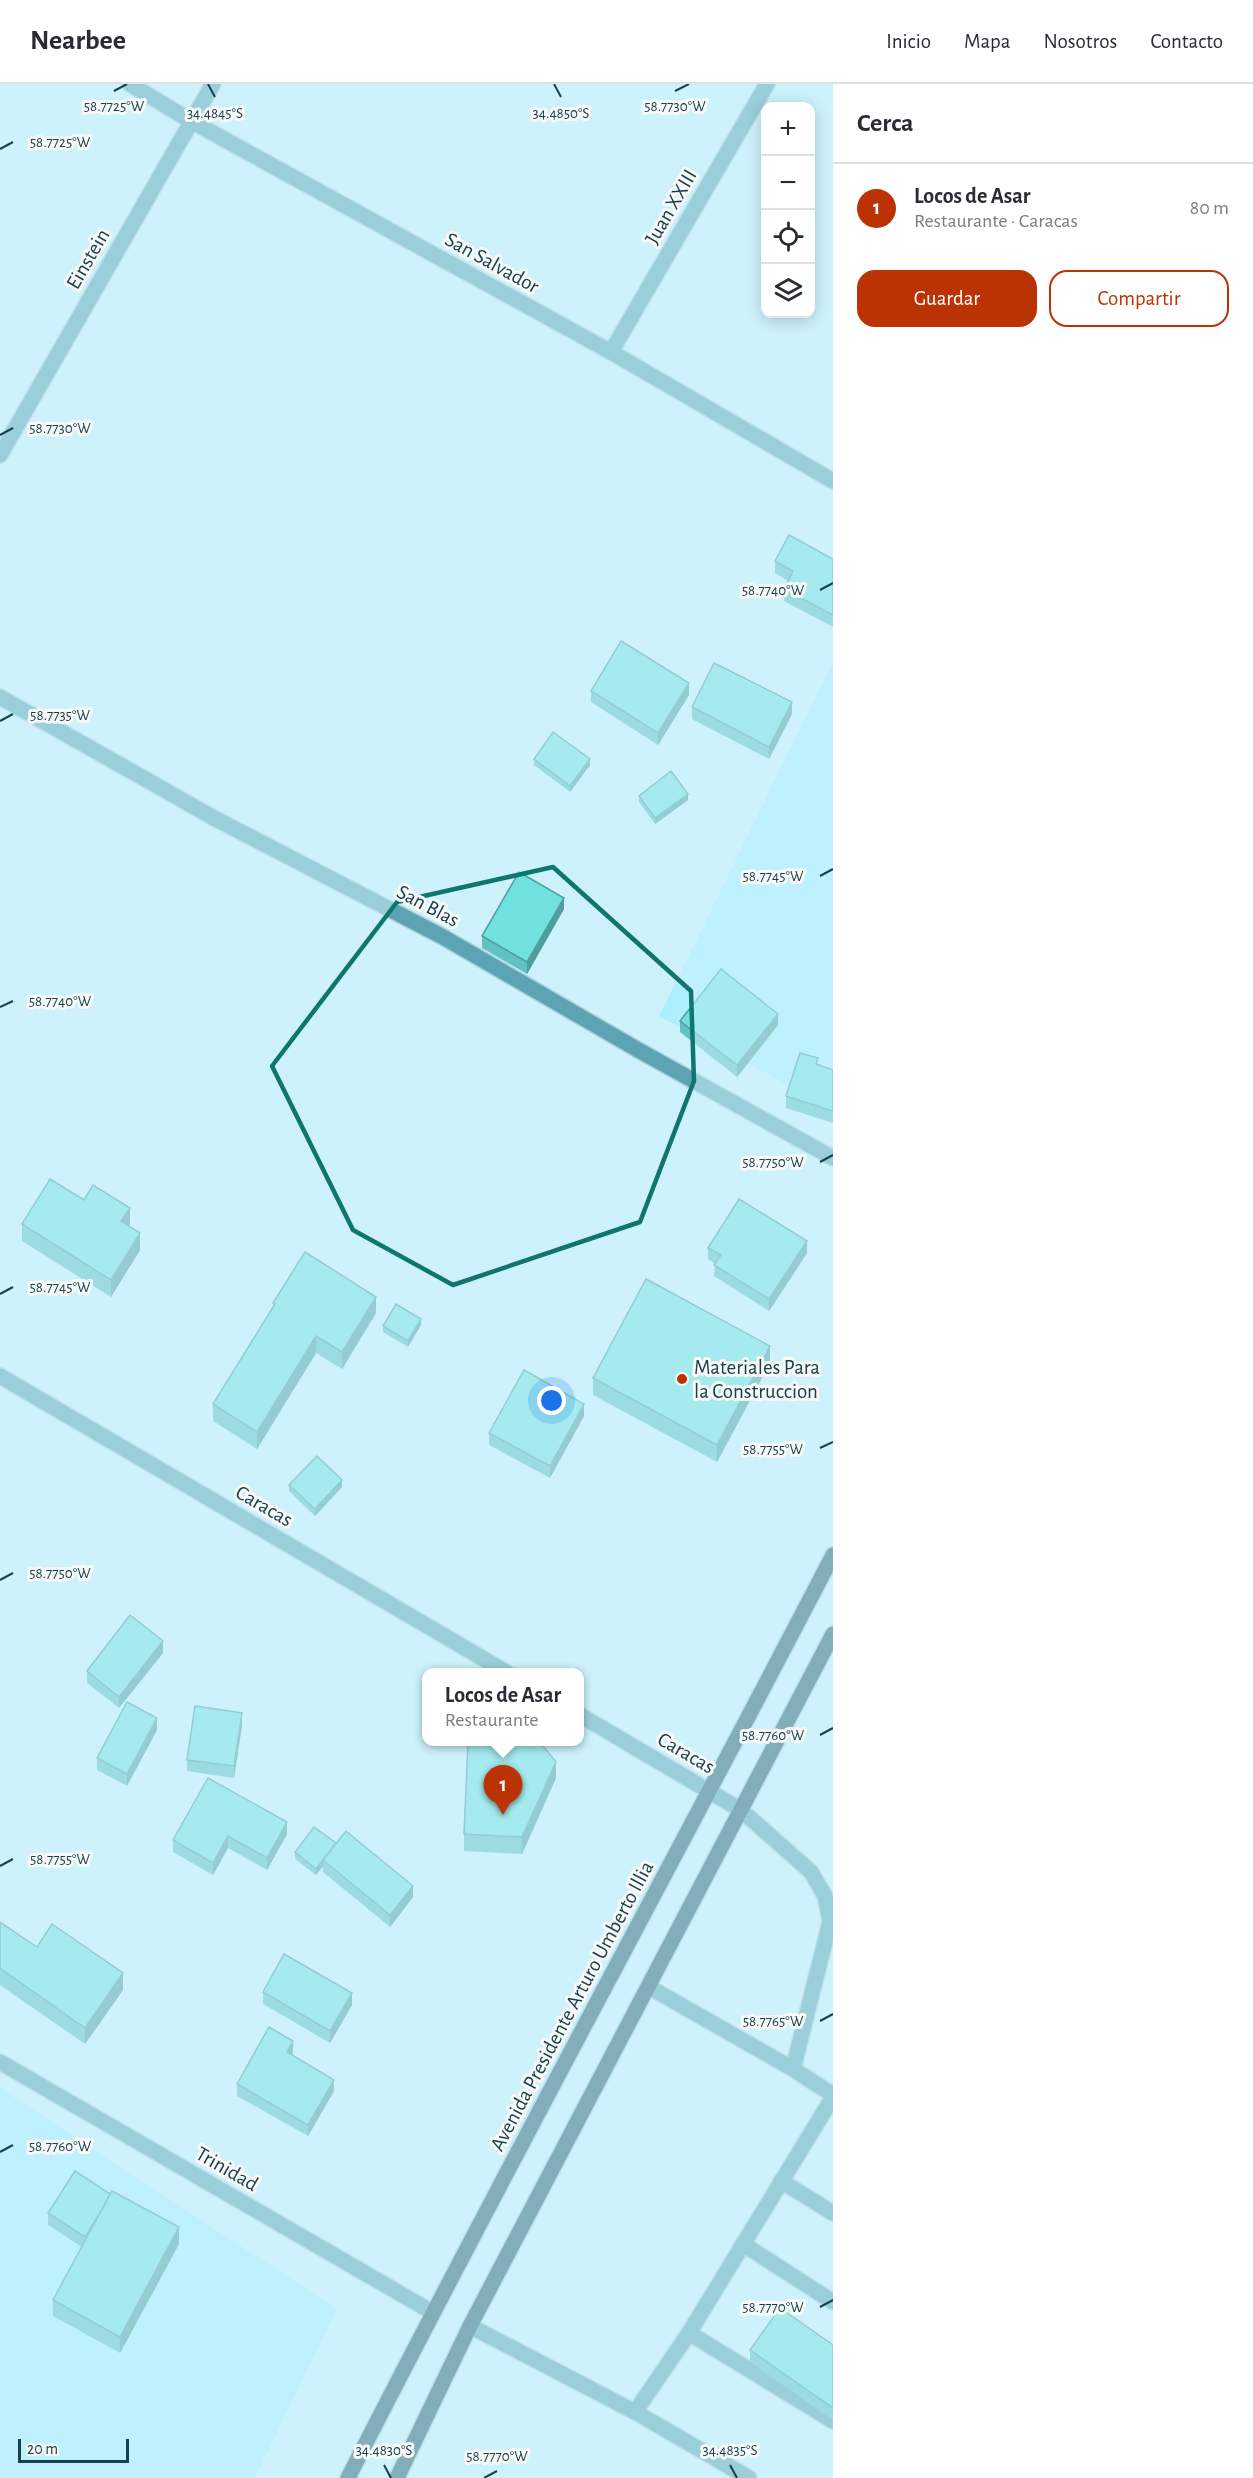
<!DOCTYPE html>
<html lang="es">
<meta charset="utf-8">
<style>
:root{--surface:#fff;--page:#f2f2f3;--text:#2b2b33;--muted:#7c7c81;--line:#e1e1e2;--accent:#bb3205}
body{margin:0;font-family:"Alegreya Sans",sans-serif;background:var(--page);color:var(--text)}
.controls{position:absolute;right:18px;top:18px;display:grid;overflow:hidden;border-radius:12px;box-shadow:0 3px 15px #0003}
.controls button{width:54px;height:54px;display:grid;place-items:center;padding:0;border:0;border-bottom:2px solid var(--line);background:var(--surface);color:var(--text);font:30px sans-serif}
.scale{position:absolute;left:18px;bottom:15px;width:111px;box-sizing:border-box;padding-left:6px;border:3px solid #16424c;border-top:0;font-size:16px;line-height:21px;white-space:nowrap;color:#16424c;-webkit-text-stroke:4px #f8f8f8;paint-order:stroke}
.you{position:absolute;left:552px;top:1317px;width:21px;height:21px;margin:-15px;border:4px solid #fff;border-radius:50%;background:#1a73e8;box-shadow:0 0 0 9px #1a73e833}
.badge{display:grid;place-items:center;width:39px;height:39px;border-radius:50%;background:var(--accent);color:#fff;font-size:20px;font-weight:700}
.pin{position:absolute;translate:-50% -50px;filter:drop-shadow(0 2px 3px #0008)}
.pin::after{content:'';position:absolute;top:32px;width:21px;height:18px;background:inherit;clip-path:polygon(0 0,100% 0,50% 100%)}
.popup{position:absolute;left:422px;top:1584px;width:162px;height:78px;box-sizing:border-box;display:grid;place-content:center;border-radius:12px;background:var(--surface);filter:drop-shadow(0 2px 4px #0005);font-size:20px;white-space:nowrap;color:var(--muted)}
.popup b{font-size:22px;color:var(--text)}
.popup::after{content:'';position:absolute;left:50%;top:100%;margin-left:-12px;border:12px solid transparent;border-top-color:var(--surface)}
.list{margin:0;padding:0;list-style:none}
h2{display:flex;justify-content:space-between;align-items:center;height:78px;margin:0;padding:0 24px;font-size:26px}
h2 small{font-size:20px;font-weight:400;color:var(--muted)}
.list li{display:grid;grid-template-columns:39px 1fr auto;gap:18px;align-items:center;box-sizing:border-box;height:90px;padding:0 24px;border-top:2px solid var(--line)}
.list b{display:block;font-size:22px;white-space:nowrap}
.list p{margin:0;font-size:20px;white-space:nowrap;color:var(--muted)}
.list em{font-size:20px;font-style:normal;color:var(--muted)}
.actions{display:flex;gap:12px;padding:18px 24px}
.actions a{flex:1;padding:14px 0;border:2px solid var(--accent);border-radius:18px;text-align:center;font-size:21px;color:var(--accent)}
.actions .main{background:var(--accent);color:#fff}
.icon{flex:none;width:33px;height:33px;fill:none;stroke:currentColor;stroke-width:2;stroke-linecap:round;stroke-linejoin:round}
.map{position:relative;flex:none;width:833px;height:2394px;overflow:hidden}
header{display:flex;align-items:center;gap:36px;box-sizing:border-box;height:84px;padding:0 30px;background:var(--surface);border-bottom:2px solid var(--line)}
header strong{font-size:28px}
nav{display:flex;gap:33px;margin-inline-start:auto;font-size:21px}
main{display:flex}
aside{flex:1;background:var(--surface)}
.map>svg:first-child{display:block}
.built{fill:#aeeefe}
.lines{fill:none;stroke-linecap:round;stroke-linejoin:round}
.minor-casing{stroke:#a8cfd9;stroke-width:18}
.major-casing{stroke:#a8cfd9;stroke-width:18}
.minor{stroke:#5ca3b4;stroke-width:15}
.major{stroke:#295a66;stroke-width:15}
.wall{fill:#61c2c1}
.shaded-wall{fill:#4f9e9d}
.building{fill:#71e1e0;stroke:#4f9e9d;stroke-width:1.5}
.marked{fill:none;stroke:#0f766e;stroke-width:4.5;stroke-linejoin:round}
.ticks{fill:none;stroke:#16424c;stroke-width:2}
.poi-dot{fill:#bb3205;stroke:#f8f8f8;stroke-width:2}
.labels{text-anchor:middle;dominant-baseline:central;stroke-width:6;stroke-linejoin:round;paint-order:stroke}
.street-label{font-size:21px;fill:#16424c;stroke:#f8f8f8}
.poi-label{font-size:21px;fill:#16424c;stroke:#f8f8f8;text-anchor:start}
.ticks-label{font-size:15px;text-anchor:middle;fill:#16424c;stroke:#f8f8f8;stroke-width:6;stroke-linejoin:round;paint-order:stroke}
</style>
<header>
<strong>Nearbee</strong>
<nav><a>Inicio</a><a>Mapa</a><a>Nosotros</a><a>Contacto</a></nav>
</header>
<main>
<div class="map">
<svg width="833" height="2394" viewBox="0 0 833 2394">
<rect width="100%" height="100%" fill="#cdf2fc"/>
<!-- built -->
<g class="built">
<polygon points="833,578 833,1025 659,932"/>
<polygon points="0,2004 337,2225 255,2394 0,2394"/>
</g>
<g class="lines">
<!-- minor casing -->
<g class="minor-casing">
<g id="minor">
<polyline points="130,0 191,37 611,268 833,397"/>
<polyline points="611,268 767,0"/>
<polyline points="0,371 213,0"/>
<polyline points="0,613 214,734 443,853 640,967 833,1074"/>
<polyline points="0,1292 506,1588"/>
<polyline points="580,1631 741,1726 811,1788 825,1812 830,1838 793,1985"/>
<polyline points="649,1903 793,1985 833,2011"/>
<polyline points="0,1978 432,2228"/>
<polyline points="781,2097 833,2129"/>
<polyline points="743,2160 833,2218"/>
<polyline points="470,2242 635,2328 749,2394"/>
<polyline points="689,2249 833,2337"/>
<polyline points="635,2328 689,2249 833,2013"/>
</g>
</g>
<!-- major casing -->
<g class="major-casing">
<g id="major">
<path d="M348,2394c158,-310 325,-615 485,-923"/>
<polyline points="397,2394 470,2242 833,1550"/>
</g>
</g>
<!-- minor -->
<use href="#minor" class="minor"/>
<!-- major -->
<use href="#major" class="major"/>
</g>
<!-- wall -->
<g class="wall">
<polygon points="833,475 833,543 784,517 784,505 788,497 775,489 775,477"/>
<polygon points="591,607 689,611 658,661 591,618"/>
<polygon points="692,623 792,630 769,675 692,635"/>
<polygon points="534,675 590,681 570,708 534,681"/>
<polygon points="639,712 688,716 655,740 639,718"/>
<polygon points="564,825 527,890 482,864 482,852"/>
<polygon points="680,937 778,941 737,993 680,948"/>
<polygon points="818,981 833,986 833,1039 786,1024 786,1012"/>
<polygon points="84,1116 130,1140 129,1142 140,1166 111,1213 22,1157 22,1140"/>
<polygon points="708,1164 807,1169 769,1227 714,1192 715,1180 708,1175"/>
<polygon points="273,1219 376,1229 342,1285 316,1269 257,1365 213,1337 213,1320 273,1224"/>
<polygon points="421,1241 408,1263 383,1248 383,1242"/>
<polygon points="770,1279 717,1378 593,1311 593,1294"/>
<polygon points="584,1332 550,1394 489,1361 489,1349"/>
<polygon points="289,1401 342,1403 315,1432 289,1407"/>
<polygon points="163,1569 119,1624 87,1599 87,1587"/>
<polygon points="242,1641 234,1694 187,1687 187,1676"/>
<polygon points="157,1646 127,1702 97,1686 97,1674"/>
<polygon points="556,1694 522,1770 464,1767 464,1750"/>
<polygon points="287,1738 287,1750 267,1786 228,1764 213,1791 173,1768 173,1756"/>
<polygon points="336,1759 413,1813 390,1843 323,1788 323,1782 316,1791 295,1775 295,1768"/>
<polygon points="0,1838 37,1863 123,1906 85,1960 0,1901"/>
<polygon points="263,1908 352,1921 330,1959 263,1920"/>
<polygon points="293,1969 292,1971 334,2007 308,2052 237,2012 237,2000"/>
<polygon points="48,2129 179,2160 120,2269 53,2232 53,2216 82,2163 48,2141"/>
<polygon points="833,2261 833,2336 750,2278 750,2266"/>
</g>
<!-- shaded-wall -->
<g class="shaded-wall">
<polygon points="689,599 689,611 658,661 658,649"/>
<polygon points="792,618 792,630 769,675 769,663"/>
<polygon points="590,675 590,681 570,708 570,702"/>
<polygon points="688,710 688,716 655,740 655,734"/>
<polygon points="564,814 564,825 527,890 527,878"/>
<polygon points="778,930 778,941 737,993 737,981"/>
<polygon points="130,1124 130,1140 121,1154 121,1137"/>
<polygon points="140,1149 140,1166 111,1213 111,1196"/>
<polygon points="807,1157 807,1169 769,1227 769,1215"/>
<polygon points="376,1213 376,1229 342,1285 342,1268"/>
<polygon points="421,1235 421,1241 408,1263 408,1257"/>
<polygon points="316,1252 316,1269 257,1365 257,1348"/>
<polygon points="770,1262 770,1279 717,1378 717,1361"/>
<polygon points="584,1320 584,1332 550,1394 550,1382"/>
<polygon points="342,1396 342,1403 315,1432 315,1425"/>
<polygon points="163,1557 163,1569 119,1624 119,1613"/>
<polygon points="242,1629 242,1641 234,1694 234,1682"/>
<polygon points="157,1634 157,1646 127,1702 127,1690"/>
<polygon points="556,1678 556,1694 522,1770 522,1753"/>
<polygon points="287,1738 287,1750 267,1786 267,1774"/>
<polygon points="228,1752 228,1764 213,1791 213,1779"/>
<polygon points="336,1759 323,1776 323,1782 316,1791 316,1785"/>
<polygon points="413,1802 413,1813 390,1843 390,1831"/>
<polygon points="123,1889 123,1906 85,1960 85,1944"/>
<polygon points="352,1909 352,1921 330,1959 330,1947"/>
<polygon points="293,1957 293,1969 287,1980 287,1968"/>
<polygon points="334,1996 334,2007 308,2052 308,2041"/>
<polygon points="179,2143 179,2160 120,2269 120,2253"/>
</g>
<!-- building -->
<g class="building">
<polygon points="789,451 833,475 833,531 784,505 793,487 775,477"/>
<polygon points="621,557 689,599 658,649 591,607"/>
<polygon points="714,579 792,618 769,663 692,623"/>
<polygon points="553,648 590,675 570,702 534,675"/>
<polygon points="671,687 688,710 655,734 639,712"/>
<polygon points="519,788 564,814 527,878 482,852"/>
<polygon points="721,885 778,930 737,981 680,937"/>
<polygon points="800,969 818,974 816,980 833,986 833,1027 786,1012"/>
<polygon points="50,1095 84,1116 93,1101 130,1124 121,1137 140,1149 111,1196 22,1140"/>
<polygon points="739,1115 807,1157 769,1215 714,1181 721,1171 708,1164"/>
<polygon points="305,1168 376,1213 342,1268 316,1252 257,1348 213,1320 275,1220 273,1219"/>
<polygon points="646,1195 770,1262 717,1361 593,1294"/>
<polygon points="396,1220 421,1235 408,1257 383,1242"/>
<polygon points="524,1286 584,1320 550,1382 489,1349"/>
<polygon points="317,1372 342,1396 315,1425 289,1401"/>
<polygon points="130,1531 163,1557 119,1613 87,1587"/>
<polygon points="127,1618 157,1634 127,1690 97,1674"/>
<polygon points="195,1622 242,1629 234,1682 187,1676"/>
<polygon points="468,1658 540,1658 556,1678 522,1753 464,1750"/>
<polygon points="208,1694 287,1738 267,1774 228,1752 213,1779 173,1756"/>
<polygon points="314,1743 336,1759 316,1785 295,1768"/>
<polygon points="346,1747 413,1802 390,1831 323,1776"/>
<polygon points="0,1838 37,1863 52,1840 123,1889 85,1944 0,1884"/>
<polygon points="284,1870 352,1909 330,1947 263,1908"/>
<polygon points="269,1943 293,1957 287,1968 334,1996 308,2041 237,2000"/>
<polygon points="75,2087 110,2110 100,2129 85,2153 48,2129"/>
<polygon points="112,2107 179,2143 120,2253 53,2216"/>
<polygon points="780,2224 833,2261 833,2324 750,2266"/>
</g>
<!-- marked area -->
<path d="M0 0H833V2394H0ZM553,783l138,124 3,90 -54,141 -187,63 -100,-55 -81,-164 125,-164z" fill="#cdf2fc" fill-opacity=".55" fill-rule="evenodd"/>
<path class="marked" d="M553,783l138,124 3,90 -54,141 -187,63 -100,-55 -81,-164 125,-164z"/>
<!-- ticks -->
<path class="ticks" d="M208,0l7,13M554,0l7,13M114,7l13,-7M675,7l14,-7M0,65l13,-7M0,351l13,-7M820,506l13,-7M0,637l13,-7M820,792l13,-7M0,923l13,-6M820,1078l13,-7M0,1210l13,-7M820,1364l13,-6M0,1496l13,-7M820,1651l13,-7M0,1782l13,-7M820,1937l13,-7M0,2068l13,-7M820,2223l13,-7M384,2381l7,13M730,2381l7,13M484,2394l13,-7"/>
<!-- markers -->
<circle class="poi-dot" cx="682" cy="1295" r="6"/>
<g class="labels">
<!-- street labels -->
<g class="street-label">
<text transform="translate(671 123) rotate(-60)">Juan XXIII</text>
<text transform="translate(88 175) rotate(-60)">Einstein</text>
<text transform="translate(492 179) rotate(29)">San Salvador</text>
<text transform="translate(428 822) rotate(28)">San Blas</text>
<text transform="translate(264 1422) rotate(30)">Caracas</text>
<text transform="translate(686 1669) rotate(30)">Caracas</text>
<text transform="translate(572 1922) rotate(-62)">Avenida Presidente Arturo Umberto Illia</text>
<text transform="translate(227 2085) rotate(30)">Trinidad</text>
</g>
<!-- poi labels -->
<g class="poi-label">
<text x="694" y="1283">Materiales Para<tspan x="694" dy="24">la Construccion</tspan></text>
</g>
</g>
<g class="ticks-label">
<text x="675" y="27">58.7730°W</text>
<text x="114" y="27">58.7725°W</text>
<text x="215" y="34">34.4845°S</text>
<text x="561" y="34">34.4850°S</text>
<text x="60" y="63">58.7725°W</text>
<text x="60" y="349">58.7730°W</text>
<text x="773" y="511">58.7740°W</text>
<text x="60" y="636">58.7735°W</text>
<text x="773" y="797">58.7745°W</text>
<text x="60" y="922">58.7740°W</text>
<text x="773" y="1083">58.7750°W</text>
<text x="60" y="1208">58.7745°W</text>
<text x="773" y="1370">58.7755°W</text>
<text x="60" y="1494">58.7750°W</text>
<text x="773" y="1656">58.7760°W</text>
<text x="60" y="1780">58.7755°W</text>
<text x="773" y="1942">58.7765°W</text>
<text x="60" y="2067">58.7760°W</text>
<text x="773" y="2228">58.7770°W</text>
<text x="384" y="2371">34.4830°S</text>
<text x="730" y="2371">34.4835°S</text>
<text x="497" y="2377">58.7770°W</text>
</g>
</svg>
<div class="controls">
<button>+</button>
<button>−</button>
<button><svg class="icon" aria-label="locate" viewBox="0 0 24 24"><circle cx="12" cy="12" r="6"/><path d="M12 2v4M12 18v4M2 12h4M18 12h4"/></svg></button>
<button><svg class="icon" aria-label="layers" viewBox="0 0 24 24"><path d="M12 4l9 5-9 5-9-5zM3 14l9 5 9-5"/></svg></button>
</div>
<div class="scale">20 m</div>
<div class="you"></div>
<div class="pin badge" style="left:503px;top:1731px">1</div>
<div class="popup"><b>Locos de Asar</b>Restaurante</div>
</div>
<aside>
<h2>Cerca<small></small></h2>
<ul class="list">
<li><span class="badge">1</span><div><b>Locos de Asar</b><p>Restaurante · Caracas</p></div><em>80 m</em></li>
</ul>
<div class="actions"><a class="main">Guardar</a><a>Compartir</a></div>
</aside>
</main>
